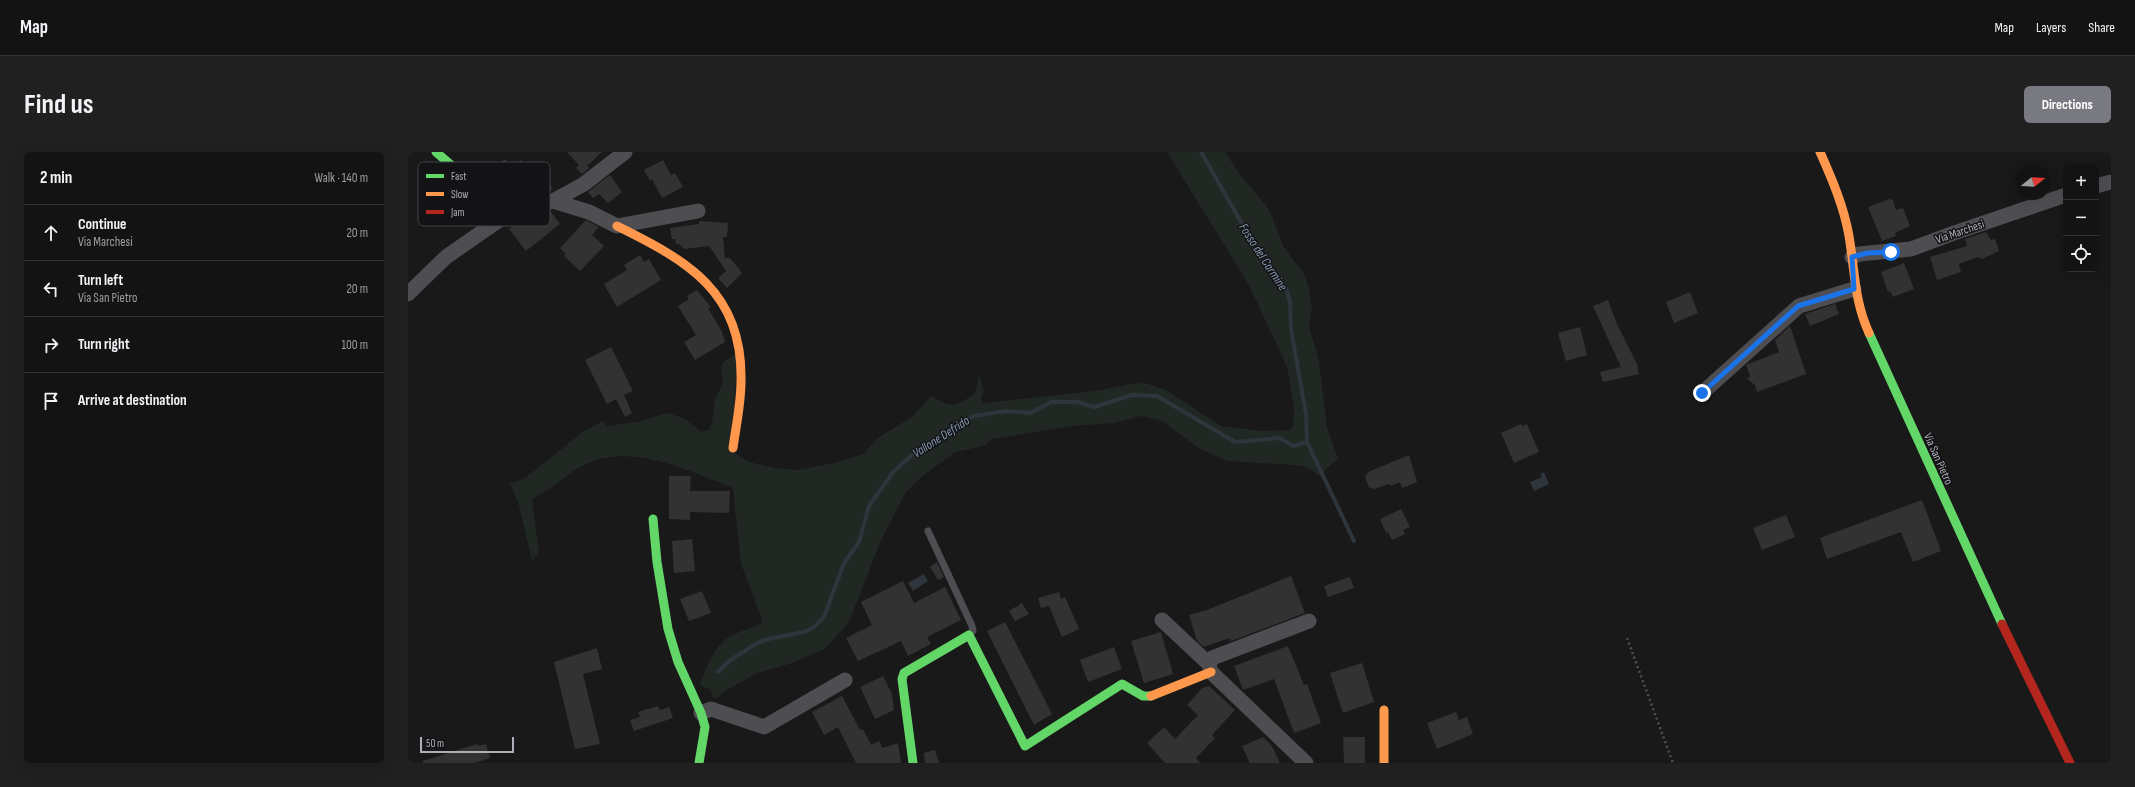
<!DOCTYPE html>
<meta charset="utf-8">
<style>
:root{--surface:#131313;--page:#202021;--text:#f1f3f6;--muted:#9d9ea0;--line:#323233;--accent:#797a81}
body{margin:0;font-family:"Sofia Sans Condensed",sans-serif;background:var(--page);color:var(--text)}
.controls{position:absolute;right:12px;top:12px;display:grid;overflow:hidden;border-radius:6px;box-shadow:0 4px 16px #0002}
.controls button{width:36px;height:36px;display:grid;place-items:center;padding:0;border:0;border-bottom:1px solid var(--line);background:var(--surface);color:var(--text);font:20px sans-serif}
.compass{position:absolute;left:1607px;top:12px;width:36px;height:36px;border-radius:50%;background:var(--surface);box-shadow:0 4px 16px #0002;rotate:72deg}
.scale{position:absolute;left:12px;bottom:10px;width:94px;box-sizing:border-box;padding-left:4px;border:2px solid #acaeb9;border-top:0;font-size:11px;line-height:14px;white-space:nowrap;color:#acaeb9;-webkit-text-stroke:3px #131315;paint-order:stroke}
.stop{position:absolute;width:12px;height:12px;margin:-9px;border:3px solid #1a73e8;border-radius:50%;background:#fff}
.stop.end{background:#1a73e8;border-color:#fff;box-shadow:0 1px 4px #0008}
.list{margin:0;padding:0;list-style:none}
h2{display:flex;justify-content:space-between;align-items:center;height:52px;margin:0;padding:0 16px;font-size:17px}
h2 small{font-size:13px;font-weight:400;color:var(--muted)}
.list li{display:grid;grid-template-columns:26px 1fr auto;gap:12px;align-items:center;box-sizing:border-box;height:56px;padding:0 16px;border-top:1px solid var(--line)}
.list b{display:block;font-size:15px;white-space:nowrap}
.list p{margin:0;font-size:13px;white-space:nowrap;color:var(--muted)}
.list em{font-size:13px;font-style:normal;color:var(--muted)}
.icon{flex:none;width:22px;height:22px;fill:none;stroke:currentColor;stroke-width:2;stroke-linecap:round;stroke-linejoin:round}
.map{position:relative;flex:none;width:1703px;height:611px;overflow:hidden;border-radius:6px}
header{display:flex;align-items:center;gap:24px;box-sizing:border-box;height:56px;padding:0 20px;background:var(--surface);border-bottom:1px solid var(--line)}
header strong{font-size:19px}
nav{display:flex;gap:22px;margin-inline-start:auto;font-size:14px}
.intro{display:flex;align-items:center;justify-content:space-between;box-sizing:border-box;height:96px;padding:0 24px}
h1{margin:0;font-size:28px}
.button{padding:10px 18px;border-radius:6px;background:var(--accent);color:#fff;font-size:14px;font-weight:700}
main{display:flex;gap:24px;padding:0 24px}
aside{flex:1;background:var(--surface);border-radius:6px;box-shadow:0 4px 16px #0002}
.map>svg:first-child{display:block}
.green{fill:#212823}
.water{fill:#2f353c}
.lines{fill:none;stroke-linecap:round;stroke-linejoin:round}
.stream{stroke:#2f353c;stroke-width:4}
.building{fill:#323233}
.path{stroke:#4f5053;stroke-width:2.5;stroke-dasharray:2 3;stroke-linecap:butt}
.lane{stroke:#4e4e52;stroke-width:7}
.street{stroke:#4e4e52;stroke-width:15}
.fast{stroke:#63d668;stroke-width:9}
.slow{stroke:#ff974d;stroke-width:9}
.jam{stroke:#b3261e;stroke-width:9}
.route{stroke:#1a73e8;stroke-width:5}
.labels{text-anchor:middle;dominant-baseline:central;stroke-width:3;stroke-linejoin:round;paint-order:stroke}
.street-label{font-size:12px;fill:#acaeb9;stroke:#131315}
.water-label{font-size:13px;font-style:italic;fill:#8698b0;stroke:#131315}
.key{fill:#131315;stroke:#414246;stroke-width:1}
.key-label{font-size:11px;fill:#acaeb9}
</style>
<header>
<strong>Map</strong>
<nav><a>Map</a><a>Layers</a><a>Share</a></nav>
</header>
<div class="intro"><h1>Find us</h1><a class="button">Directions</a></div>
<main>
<aside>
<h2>2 min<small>Walk · 140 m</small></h2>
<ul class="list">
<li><svg class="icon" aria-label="ahead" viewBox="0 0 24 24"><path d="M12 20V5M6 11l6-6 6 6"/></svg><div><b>Continue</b><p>Via Marchesi</p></div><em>20 m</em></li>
<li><svg class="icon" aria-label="left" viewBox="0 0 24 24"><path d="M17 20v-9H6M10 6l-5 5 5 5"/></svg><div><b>Turn left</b><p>Via San Pietro</p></div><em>20 m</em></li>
<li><svg class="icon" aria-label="right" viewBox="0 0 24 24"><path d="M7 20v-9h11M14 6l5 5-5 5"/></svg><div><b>Turn right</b></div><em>100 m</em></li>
<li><svg class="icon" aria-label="arrive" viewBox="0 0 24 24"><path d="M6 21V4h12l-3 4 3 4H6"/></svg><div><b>Arrive at destination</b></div></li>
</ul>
</aside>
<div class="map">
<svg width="1703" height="611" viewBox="0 0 1703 611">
<rect width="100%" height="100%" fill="#191919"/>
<!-- green -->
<path class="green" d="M759,0h58l16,24 25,29 6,11 11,30 21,28 5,15 3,18 -3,19 10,35 8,67 11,30 -18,18 -14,-9 -13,-2 -66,-4 -28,-13 -39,-28 -19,-4 -27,7 -42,3 -80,13 -8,7 -29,6 -35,26 -14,14 -25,48 -32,82 -24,27 -36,15 -32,9 -32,18 -8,7 -5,-1 -1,-8 -7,-1 -4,-4c7,-18 15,-42 35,-50 8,-4 17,-6 26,-10l1,-5 -21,-55 -8,-76c-46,-18 -106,-48 -153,-21 -16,10 -31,23 -48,33l7,52 -7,9 -13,-56 -9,-22 14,-4 60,-48 19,-10 4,5 30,-4 30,-9 17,5 17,14 8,-2 3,-8 3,-23 8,-15 -2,-18 2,-4 14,-9 -4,99 16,10 26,6 23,2 36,-7 29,-9 15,-16 34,-21 19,-21c20,12 25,11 44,-3l4,-18 5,16 -3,8 2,4 112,-12 41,-8 12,1 18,6 55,36 42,5 27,-1 3,-4 1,-19 -7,-40 -38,-82z"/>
<!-- water -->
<g class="water">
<polygon points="1136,320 1141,332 1126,339 1122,330 1134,325 1132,322"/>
<polygon points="516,422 520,429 505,439 500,431"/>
</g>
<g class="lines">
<!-- stream -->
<g class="stream">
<polyline points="793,0 834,72 878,136 882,151 883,177 898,262 899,290 946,389"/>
<polyline points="310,520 321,509 349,491 360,487 396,480 406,475 416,465 436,411 451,390 461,354 485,320 513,295 566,264 598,259 622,261 643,250 670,250 686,255 724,243 749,244 827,290 871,286 886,294 899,290"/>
</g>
</g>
<!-- building -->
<g class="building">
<polygon points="159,0 194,0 179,14 182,16 174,22 168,16 171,13"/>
<polygon points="97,7 104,15 113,8 131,30 136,26 145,37 139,41 125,45 105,21 88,36 78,23"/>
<polygon points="255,8 263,23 267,21 275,35 254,46 244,27 242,29 236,18"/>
<polygon points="202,23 214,40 200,51 191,42 185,46 180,40"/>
<polygon points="1482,47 1485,48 1488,58 1495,56 1502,74 1487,81 1488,84 1474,89 1460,55"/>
<polygon points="142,59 152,72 118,99 101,77 114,67"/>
<polygon points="178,68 191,75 184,83 196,94 172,119 156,104 158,102 152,96"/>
<polygon points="291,69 320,71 319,85 315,85 317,106 322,106 334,121 319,136 310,126 318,119 301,94 276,97 271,92 268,92 267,87 264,87 262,76 291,72"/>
<polygon points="1578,80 1583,88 1587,87 1591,99 1574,107 1570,105 1551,112 1553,120 1529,128 1522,105 1559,94 1557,87"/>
<polygon points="232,103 236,110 241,107 253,128 209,155 196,132 219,118 216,113"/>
<polygon points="1496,111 1506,137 1485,145 1482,139 1480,140 1473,120"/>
<polygon points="289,138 303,155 300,156 314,180 317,190 287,208 276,190 288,183 270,154 281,147 279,144"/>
<polygon points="1282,140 1290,161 1266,171 1258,150"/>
<polygon points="1200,148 1209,172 1229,212 1231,222 1195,230 1192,220 1213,215 1185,154"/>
<polygon points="1427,152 1431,162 1402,174 1397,162"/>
<polygon points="1382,174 1398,222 1349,240 1347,233 1339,227 1342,224 1338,213 1371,200 1367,188"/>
<polygon points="1172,175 1179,203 1158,209 1150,181"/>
<polygon points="203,195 225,239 216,243 224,261 217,265 208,247 199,252 177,208"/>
<polygon points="1113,272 1114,274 1119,272 1131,300 1106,311 1093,281"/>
<polygon points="1001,303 1009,330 994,336 992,330 983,334 981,332 966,337 961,335 957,325 960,320"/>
<polygon points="261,324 283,324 282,339 322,339 321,361 282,360 282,368 261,367"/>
<polygon points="1514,348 1533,399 1505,410 1493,380 1419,407 1412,386"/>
<polygon points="993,357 1002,375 995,378 997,382 984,388 980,380 978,381 972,367"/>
<polygon points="1378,363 1387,385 1354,398 1345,376"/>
<polygon points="284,387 287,419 266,421 264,389"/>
<polygon points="529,410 536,425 530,428 522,415"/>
<polygon points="883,424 897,461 823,489 821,486 796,495 789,489 781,463 799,458"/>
<polygon points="942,425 946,436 920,445 916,434"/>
<polygon points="495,429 506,451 537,435 553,468 519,485 523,492 500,504 493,489 450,509 438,486 464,473 453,450"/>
<polygon points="294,439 303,461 281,469 272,447"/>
<polygon points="651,440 653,447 657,445 671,477 654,485 641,454 633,456 630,446"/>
<polygon points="614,451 621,462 607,469 601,459"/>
<polygon points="597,470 644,562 626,573 579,479"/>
<polygon points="753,480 765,522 736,531 723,489"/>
<polygon points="880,494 896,533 899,532 913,571 886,581 866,527 835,538 826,514"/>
<polygon points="706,495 714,517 680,530 672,508"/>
<polygon points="189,496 194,517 175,522 192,592 167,597 146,510"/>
<polygon points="954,511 966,550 935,561 922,521"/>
<polygon points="475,524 484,542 486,558 467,567 452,535"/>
<polygon points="801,534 827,558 804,583 807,586 788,606 792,611 757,611 739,591 756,575 767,587 790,563 779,553 794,536"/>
<polygon points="434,544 452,578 455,577 463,593 471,589 475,596 490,591 493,611 448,611 430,575 416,583 404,560"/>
<polygon points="250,554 252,558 261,555 265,566 226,579 222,568 232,565 230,560"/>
<polygon points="1048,560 1051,568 1059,565 1065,582 1029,597 1019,571"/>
<polygon points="855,585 864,594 872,611 842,611 834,594"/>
<polygon points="935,585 957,585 957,611 936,611"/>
<polygon points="69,592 70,594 78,592 82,606 66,611 15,611 15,609"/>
<polygon points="527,598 531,611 517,611 516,601"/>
</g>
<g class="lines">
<!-- path -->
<polyline class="path" points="1219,486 1265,611"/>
<!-- lane -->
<polyline class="lane" points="520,379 564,474 565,479 562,481"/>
<!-- street -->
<g class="street">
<polyline points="1688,34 1703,30"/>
<polyline points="145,49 181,60 209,74 290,59"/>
<polyline points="1444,105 1451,102 1503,97 1546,81 1658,43"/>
<polyline points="0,142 38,105 100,62 145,49 176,32 217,0"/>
<polyline points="1294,241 1391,154 1446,137"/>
<polyline points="754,468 801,512"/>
<polyline points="293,561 303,557 356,575 437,528"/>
<polyline points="898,611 803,520 801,512 804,506 901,469"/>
</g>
<!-- fast -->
<g class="fast">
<polyline points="28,0 100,62"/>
<polyline points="1461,181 1594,472"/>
<polyline points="245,367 249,410 260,477 270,510 293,561 297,575 291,611"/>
<polyline points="505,611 494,527 496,521 561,483 617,594 714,532 735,544 743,544"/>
</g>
<!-- slow -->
<g class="slow">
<path d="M1412,0c12,27 24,55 29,84 6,35 5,64 20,97"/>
<path d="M209,74c71,35 126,66 124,155 0,23 -5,45 -8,67"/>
<polyline points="743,544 803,520"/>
<polyline points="976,558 976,611"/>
</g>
<!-- jam -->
<polyline class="jam" points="1594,472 1662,611"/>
</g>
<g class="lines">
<!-- route -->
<polyline class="route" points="1294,241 1390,154 1446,137 1444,105 1460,101 1483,100"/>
</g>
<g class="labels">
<!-- street labels -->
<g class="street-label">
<text transform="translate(1552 80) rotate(-19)">Via Marchesi</text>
<text transform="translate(1530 307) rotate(66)">Via San Pietro</text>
</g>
<!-- water labels -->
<g class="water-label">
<text transform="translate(855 105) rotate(57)">Fosso del Carmine</text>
<text transform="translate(533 285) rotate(-33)">Vallone Defrido</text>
</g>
</g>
<!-- legend -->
<rect x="10" y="10" width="132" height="64" rx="6" class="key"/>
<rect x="18" y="22" width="18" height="4" fill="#63d668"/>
<rect x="18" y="40" width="18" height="4" fill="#ff974d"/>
<rect x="18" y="58" width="18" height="4" fill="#b3261e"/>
<g class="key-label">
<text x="43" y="28">Fast</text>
<text x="43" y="46">Slow</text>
<text x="43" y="64">Jam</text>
</g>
</svg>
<div class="controls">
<button>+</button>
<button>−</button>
<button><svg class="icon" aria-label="locate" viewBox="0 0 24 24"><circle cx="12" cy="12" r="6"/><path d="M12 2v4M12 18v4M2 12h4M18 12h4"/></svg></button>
</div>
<svg class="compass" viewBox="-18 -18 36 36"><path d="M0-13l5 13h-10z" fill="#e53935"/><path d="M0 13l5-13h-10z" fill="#9d9ea0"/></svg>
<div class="scale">50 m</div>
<div class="stop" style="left:1483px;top:100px"></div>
<div class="stop end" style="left:1294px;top:241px"></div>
</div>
</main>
